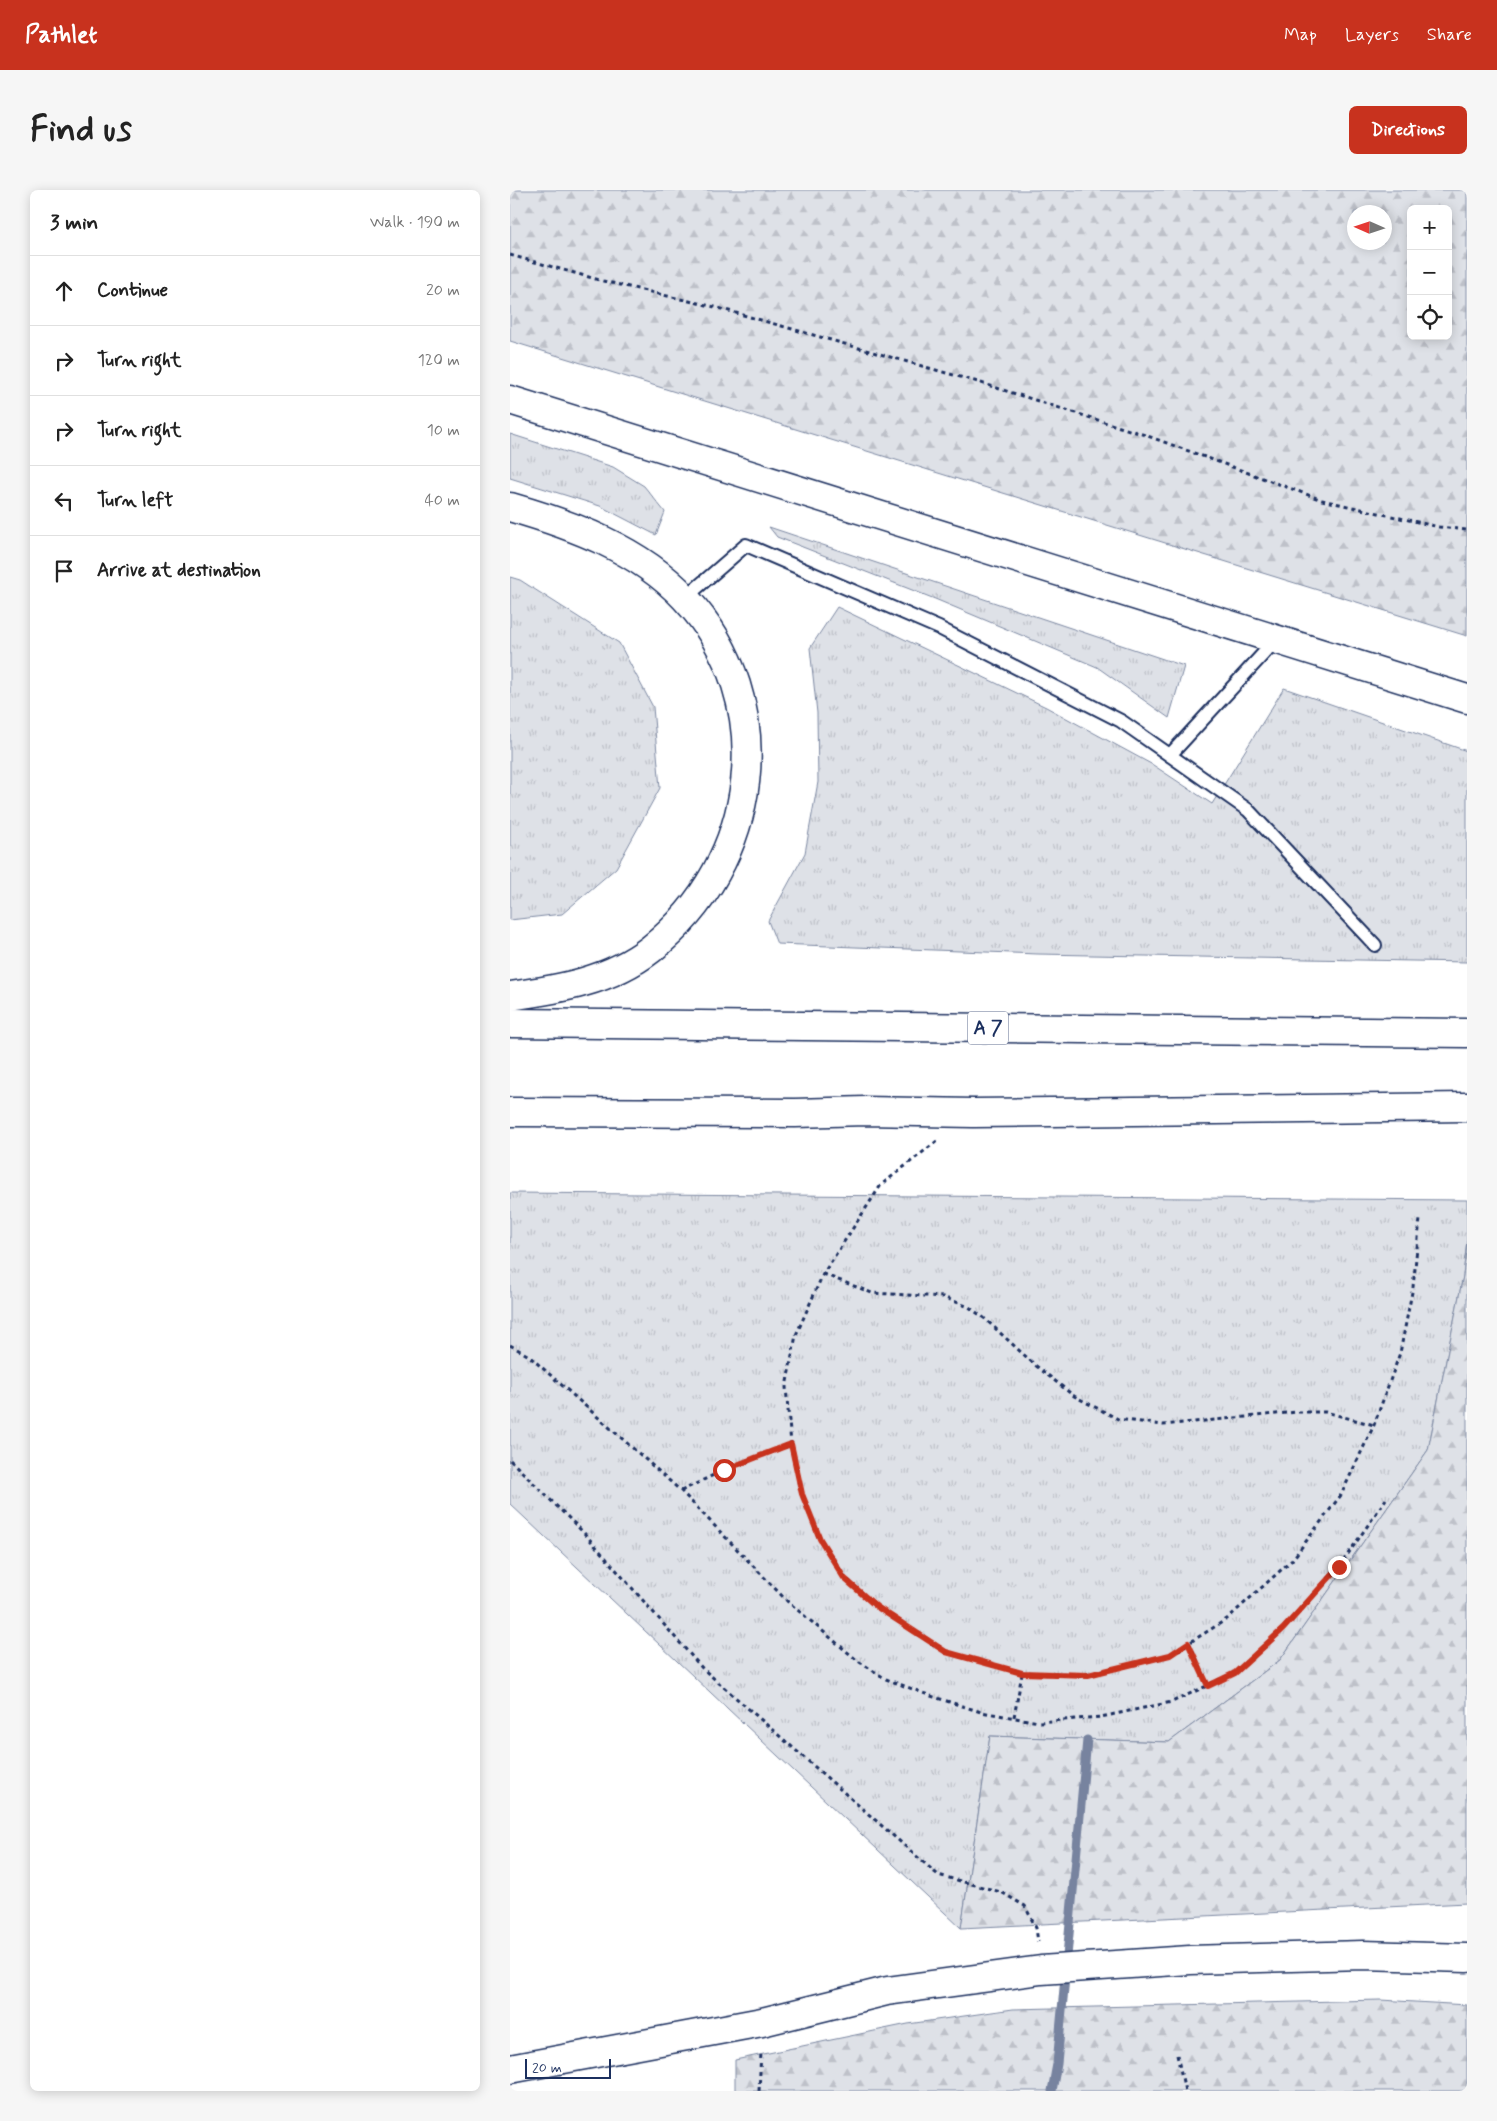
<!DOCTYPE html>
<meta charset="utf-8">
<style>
:root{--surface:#fff;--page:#f6f6f6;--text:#222;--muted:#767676;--line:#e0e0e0;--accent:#c8321e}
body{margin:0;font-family:Mynerve,sans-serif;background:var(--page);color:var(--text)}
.controls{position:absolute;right:15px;top:15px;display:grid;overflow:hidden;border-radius:8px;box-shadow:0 2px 12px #0003}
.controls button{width:45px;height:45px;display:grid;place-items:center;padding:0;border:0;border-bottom:1px solid var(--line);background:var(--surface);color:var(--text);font:25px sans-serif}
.compass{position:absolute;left:837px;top:15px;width:45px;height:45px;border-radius:50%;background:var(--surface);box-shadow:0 2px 12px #0003;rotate:273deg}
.scale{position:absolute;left:15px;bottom:12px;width:86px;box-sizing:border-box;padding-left:5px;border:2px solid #1b2f5e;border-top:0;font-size:14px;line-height:18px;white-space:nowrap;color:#1b2f5e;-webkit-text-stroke:4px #fff;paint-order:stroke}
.stop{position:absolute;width:15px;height:15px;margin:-11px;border:4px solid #c8321e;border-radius:50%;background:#fff}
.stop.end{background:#c8321e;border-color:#fff;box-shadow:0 1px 5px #0008}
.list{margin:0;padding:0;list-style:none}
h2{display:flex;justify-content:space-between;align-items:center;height:65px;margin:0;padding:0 20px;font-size:21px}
h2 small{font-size:16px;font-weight:400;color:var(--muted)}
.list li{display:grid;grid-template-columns:32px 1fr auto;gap:15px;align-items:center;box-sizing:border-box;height:70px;padding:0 20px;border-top:1px solid var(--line)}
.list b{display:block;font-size:19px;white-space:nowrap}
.list em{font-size:16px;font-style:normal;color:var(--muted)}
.icon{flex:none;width:28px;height:28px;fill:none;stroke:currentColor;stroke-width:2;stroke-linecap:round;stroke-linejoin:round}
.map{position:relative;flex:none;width:957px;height:1901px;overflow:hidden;border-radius:8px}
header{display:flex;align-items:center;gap:30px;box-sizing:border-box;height:70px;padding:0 25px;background:var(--accent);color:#fff}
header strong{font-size:24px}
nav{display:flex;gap:28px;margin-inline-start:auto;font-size:18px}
.intro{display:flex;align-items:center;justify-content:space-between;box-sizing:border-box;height:120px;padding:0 30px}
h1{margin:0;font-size:35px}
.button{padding:12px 22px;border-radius:8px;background:var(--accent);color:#fff;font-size:18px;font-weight:700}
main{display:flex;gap:30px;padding:0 30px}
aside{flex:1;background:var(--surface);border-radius:8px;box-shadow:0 2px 12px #0003}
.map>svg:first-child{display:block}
.grass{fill:url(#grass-tufts);stroke:#7c88a2}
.forest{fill:url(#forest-firs);stroke:#7c88a2;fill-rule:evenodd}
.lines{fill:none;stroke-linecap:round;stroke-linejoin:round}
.stream{stroke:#77839f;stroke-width:9}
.service-casing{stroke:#1b2f5e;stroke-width:16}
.secondary-casing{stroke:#1b2f5e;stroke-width:31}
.motorway-casing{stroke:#1b2f5e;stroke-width:31}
.path{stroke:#1b2f5e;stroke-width:3;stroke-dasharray:4 4;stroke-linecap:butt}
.service{stroke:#fff;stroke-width:12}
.secondary{stroke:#fff;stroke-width:28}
.motorway{stroke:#fff;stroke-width:28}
.route{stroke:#c8321e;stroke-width:6}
.labels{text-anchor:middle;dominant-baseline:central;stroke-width:4.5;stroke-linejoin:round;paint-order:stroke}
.shield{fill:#fff;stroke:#5f6d8e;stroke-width:1}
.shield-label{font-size:19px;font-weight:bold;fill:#1b2f5e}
</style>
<header>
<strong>Pathlet</strong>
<nav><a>Map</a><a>Layers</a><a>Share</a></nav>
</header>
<div class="intro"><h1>Find us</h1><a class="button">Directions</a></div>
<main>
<aside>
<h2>3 min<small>Walk · 190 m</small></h2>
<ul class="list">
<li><svg class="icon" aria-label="ahead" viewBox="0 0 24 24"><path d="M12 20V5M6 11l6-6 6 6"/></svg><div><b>Continue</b></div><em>20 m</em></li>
<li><svg class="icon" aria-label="right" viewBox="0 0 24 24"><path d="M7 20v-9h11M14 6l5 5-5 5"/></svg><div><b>Turn right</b></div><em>120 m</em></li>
<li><svg class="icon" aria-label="right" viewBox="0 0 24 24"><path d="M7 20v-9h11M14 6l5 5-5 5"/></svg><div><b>Turn right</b></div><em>10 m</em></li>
<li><svg class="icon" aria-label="left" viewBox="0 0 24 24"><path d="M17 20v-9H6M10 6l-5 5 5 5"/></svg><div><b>Turn left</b></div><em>40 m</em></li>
<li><svg class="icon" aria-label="arrive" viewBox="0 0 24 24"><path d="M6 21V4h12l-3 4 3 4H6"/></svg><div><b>Arrive at destination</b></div></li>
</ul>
</aside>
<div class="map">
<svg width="957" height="1901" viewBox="0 0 957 1901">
<defs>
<pattern id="grass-tufts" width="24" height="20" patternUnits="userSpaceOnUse" patternTransform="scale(1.25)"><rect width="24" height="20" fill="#dee1e7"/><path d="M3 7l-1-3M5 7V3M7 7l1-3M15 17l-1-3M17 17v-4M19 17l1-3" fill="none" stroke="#bec1c9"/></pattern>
<pattern id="forest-firs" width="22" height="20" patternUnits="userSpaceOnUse" patternTransform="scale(1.25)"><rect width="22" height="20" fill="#dee1e7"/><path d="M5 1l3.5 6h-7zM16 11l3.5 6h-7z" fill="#bec1c9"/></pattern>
</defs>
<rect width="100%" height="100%" fill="#fff"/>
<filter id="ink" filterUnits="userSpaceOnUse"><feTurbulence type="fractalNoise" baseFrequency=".02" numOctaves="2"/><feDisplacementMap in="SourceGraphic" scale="10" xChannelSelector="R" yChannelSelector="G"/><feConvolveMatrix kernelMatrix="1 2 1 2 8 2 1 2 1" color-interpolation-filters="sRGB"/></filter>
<g filter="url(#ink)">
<!-- grass -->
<g class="grass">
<polygon points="0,244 103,277 134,296 155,322 146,345 90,316 0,288"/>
<polygon points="259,337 674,476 659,528 587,477 425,409 267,347"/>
<polygon points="0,387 10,390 109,453 143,517 150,598 106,678 52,724 0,730"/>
<polygon points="327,417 536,517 643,575 702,614 774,498 957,561 957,772 528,764 267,754 258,731 295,663 308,592 307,523 300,458"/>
<polygon points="0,1003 957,1010 957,1050 953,1086 918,1260 770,1470 659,1552 480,1546 451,1738 0,1314"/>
</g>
<!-- forest -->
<g class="forest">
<path d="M0,0h957v446l-957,-295zM901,19h37v127h-37zM844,22h30v30h-30z"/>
<polygon points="957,1050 957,1713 451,1738 480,1546 659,1552 770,1470 918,1260 953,1086"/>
<polygon points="870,1810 957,1815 957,1901 225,1901 225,1870 398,1834 503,1819"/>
</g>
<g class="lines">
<!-- stream -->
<polyline class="stream" points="542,1901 547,1874 577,1550"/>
<!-- service casing -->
<g class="service-casing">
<g id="service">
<polyline points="175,408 236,355 429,438 611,531 738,620 865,755"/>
<polyline points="660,565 766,450"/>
</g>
</g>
<!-- secondary casing -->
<g class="secondary-casing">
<polyline id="secondary" points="0,1879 252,1832 377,1801 531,1780 680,1770 853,1765 957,1768"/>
</g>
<!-- motorway casing -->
<g class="motorway-casing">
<g id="motorway">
<polyline points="0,210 957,509"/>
<path d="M0,317c63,18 129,42 175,91 97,104 75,265 -34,351 -41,32 -91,40 -141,47"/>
<polyline points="0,833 957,843"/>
<polyline points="0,922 285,923 355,921 463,923 957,917"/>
</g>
</g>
<!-- path -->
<g class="path">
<polyline points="0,65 93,91 205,117 468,192 635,245 812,310 929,337 957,340"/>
<polyline points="427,951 371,995 313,1084 286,1145 276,1197 281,1254 292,1304 310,1349 335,1388 367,1417 436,1462 512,1483 578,1485 660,1465 717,1429 782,1370 831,1305 864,1235 890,1163 903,1097 910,1029"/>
<polyline points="313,1084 362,1103 433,1107 459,1117 474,1128 525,1175 564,1206 608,1229 653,1235 787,1222 815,1222 864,1235"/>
<polyline points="0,1155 19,1166 171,1301 277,1411 348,1471 376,1489 421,1506 471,1522 529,1532 591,1527 662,1512 725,1483 773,1439 829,1377 876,1309"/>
<polyline points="0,1270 74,1343 192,1478 428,1685 491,1702 515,1716 526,1738 528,1752"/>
<polyline points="171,1301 214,1280 281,1254"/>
<polyline points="679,1453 698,1496"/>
<polyline points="504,1527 512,1484"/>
<polyline points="667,1865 675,1901"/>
<polyline points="249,1901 251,1862"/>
</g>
<!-- service -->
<use href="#service" class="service"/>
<!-- secondary -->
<use href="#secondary" class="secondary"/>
<!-- motorway -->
<use href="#motorway" class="motorway"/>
</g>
</g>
<g class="lines" filter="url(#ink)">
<!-- route -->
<polyline class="route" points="214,1280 281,1254 292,1304 310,1349 334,1388 367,1417 436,1462 512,1483 578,1485 660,1465 678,1453 698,1496 725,1483 773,1439 829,1377"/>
</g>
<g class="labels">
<!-- shield labels -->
<rect class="shield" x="458" y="821.5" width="40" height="33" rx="4"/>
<g class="shield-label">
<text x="478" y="838">A 7</text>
</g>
</g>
</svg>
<div class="controls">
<button>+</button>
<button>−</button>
<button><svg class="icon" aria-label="locate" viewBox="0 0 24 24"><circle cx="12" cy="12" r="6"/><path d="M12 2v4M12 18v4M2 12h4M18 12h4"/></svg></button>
</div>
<svg class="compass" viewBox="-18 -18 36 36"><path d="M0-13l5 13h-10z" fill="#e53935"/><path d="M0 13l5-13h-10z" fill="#767676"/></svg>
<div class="scale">20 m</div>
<div class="stop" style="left:214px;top:1280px"></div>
<div class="stop end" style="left:829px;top:1377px"></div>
</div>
</main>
